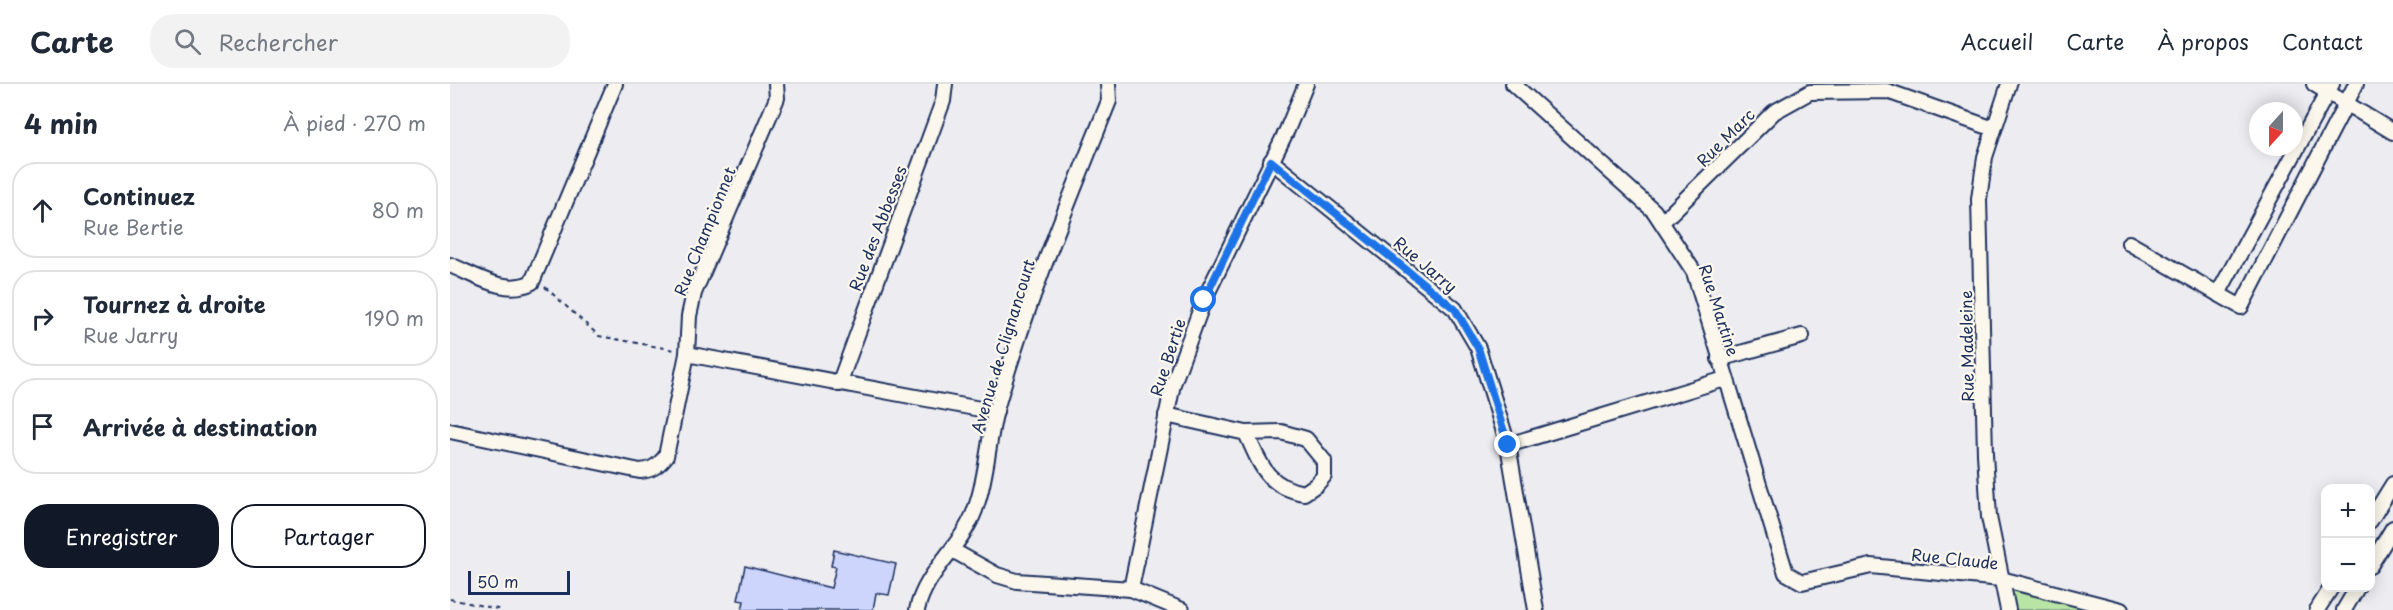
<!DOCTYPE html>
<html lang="fr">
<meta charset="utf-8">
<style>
:root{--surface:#fff;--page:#f2f2f3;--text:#1f2937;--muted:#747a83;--line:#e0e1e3;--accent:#111827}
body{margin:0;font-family:"Playpen Sans",sans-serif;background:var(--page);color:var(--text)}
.controls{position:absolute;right:18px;bottom:18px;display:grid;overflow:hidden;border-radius:12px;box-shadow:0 3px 15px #0003}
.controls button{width:54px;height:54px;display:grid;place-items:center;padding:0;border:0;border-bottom:2px solid var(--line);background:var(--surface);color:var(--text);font:30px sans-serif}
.compass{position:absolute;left:1799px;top:18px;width:54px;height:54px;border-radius:50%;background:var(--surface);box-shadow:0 3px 15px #0003;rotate:201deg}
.scale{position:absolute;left:18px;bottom:15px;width:102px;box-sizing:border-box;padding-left:6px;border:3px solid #1b2f5e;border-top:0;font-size:16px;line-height:21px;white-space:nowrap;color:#1b2f5e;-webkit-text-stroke:4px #fbf7ec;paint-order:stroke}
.stop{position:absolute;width:18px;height:18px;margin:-14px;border:4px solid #1a73e8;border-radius:50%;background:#fff}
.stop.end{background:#1a73e8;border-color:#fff;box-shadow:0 2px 6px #0008}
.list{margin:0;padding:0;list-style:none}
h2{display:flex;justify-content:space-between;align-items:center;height:78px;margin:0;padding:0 24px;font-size:26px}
h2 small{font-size:20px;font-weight:400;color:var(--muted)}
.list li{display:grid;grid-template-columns:39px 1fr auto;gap:18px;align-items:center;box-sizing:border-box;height:96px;margin:0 12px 12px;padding:0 12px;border:2px solid var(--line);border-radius:24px}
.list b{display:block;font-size:22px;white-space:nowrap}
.list p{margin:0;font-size:20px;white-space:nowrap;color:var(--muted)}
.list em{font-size:20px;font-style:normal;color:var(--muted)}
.actions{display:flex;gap:12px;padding:18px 24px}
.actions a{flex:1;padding:14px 0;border:2px solid var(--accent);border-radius:24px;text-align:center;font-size:21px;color:var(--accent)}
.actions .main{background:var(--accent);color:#fff}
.icon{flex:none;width:33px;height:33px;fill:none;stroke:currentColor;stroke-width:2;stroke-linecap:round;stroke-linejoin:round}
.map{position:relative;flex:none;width:1943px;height:526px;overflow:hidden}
header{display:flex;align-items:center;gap:36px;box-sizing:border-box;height:84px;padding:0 30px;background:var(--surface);border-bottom:2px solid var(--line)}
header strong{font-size:28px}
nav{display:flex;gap:33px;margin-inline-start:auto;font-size:21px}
.search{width:420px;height:54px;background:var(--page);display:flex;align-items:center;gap:15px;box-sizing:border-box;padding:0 21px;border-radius:24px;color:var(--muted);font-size:22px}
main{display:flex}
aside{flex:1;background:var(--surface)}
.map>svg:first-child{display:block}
.green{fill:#b8e5a3;stroke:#6a8a80;stroke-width:1.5}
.building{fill:#cdd5fd;stroke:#1b2f5e;stroke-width:1.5}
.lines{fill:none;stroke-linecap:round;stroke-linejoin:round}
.street-casing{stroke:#1b2f5e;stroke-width:18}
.path{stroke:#1b2f5e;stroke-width:2;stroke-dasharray:4.5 4.5;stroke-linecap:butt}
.street{stroke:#fbf7ec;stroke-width:14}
.route{stroke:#1a73e8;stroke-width:8}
.labels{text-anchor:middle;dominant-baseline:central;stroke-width:4.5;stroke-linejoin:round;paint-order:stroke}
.street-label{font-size:16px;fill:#1b2f5e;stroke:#fbf7ec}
</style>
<header>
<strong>Carte</strong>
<div class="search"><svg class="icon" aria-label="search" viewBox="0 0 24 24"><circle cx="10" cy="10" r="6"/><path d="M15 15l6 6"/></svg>Rechercher</div>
<nav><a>Accueil</a><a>Carte</a><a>À propos</a><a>Contact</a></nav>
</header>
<main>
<aside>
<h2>4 min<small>À pied · 270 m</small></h2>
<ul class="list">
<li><svg class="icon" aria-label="ahead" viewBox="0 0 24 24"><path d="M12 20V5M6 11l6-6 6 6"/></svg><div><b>Continuez</b><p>Rue Bertie</p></div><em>80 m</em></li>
<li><svg class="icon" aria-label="right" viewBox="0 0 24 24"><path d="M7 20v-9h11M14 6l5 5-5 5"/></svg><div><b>Tournez à droite</b><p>Rue Jarry</p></div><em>190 m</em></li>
<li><svg class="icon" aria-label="arrive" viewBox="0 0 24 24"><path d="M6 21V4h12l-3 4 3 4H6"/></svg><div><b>Arrivée à destination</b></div></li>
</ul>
<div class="actions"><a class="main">Enregistrer</a><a>Partager</a></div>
</aside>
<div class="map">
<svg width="1943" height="526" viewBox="0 0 1943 526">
<rect width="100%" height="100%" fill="#ededf1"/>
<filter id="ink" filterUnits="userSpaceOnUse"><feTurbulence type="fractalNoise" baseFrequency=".0167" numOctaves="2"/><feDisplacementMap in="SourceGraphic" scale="12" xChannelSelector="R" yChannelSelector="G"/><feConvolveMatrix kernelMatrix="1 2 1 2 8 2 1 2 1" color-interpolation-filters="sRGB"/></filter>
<g filter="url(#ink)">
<!-- green -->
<polygon class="green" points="1551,497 1650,526 1558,526"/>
<!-- building -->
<polygon class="building" points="384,466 446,480 439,511 426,509 423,526 292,526 294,517 288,516 295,482 381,504 386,483 381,482"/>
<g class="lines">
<!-- street casing -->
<g class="street-casing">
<g id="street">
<polyline points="1063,0 1204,127 1244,188 1336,489 1352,498 1421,482 1551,495 1671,526"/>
<polyline points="1864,0 1943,48"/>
<polyline points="821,77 1005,225 1028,264 1058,361 1086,526"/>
<polyline points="1212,138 1324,28 1360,8 1437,7 1544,45"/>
<polyline points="1679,159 1791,223 1906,0"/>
<path d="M0,181c25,10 56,31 82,17l83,-198"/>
<polyline points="1768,210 1882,0"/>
<polyline points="237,270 546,328"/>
<polyline points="1269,275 1352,252"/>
<polyline points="389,300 493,17 495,0"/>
<path d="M716,331l80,18 35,-1 25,7 18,22v15l-8,9 -12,8c-37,-6 -44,-29 -58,-60"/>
<path d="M0,347l190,40c12,-1 18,-5 26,-15l21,-102 2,-38 5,-23 83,-195 -1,-14"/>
<polyline points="1058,361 1275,295"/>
<polyline points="1920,437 1943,400"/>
<polyline points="502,466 547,491 567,497 681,505 732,526"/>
<polyline points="1920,482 1943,444"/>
<polyline points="681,505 723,300 754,216 837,46 856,0"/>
<path d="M467,526c9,-41 48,-65 60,-106 10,-30 11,-63 19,-94 30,-106 72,-207 113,-309l-1,-17"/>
<polyline points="1558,526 1539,433 1535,370 1529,115 1535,73 1559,0"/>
<polyline points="1867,526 1881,504"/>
<polyline points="1894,526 1907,504"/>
</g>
</g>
<!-- path -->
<g class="path">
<polyline points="95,203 149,252 225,266"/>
<polyline points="0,515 52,526"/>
</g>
<!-- street -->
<use href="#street" class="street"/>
</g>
</g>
<g class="lines" filter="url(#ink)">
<!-- route -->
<polyline class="route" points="754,216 821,77 1005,225 1028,264 1058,361"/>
</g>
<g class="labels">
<!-- street labels -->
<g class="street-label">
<text transform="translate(1275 53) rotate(-45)">Rue Marc</text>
<text transform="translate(427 144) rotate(-69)">Rue des Abbesses</text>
<text transform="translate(254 147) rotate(-68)">Rue Championnet</text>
<text transform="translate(976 180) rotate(40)">Rue Jarry</text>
<text transform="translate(1270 226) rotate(72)">Rue Martine</text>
<text transform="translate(552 262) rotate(-73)">Avenue de Clignancourt</text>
<text transform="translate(1516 262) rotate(-91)">Rue Madeleine</text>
<text transform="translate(717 273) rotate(-72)">Rue Bertie</text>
<text transform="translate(1505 474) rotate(6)">Rue Claude</text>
</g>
</g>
</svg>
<div class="controls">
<button>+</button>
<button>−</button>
</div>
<svg class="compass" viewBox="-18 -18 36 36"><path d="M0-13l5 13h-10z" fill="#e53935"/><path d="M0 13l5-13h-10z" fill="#747a83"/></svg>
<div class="scale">50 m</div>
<div class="stop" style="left:754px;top:216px"></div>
<div class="stop end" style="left:1058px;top:361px"></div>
</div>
</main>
